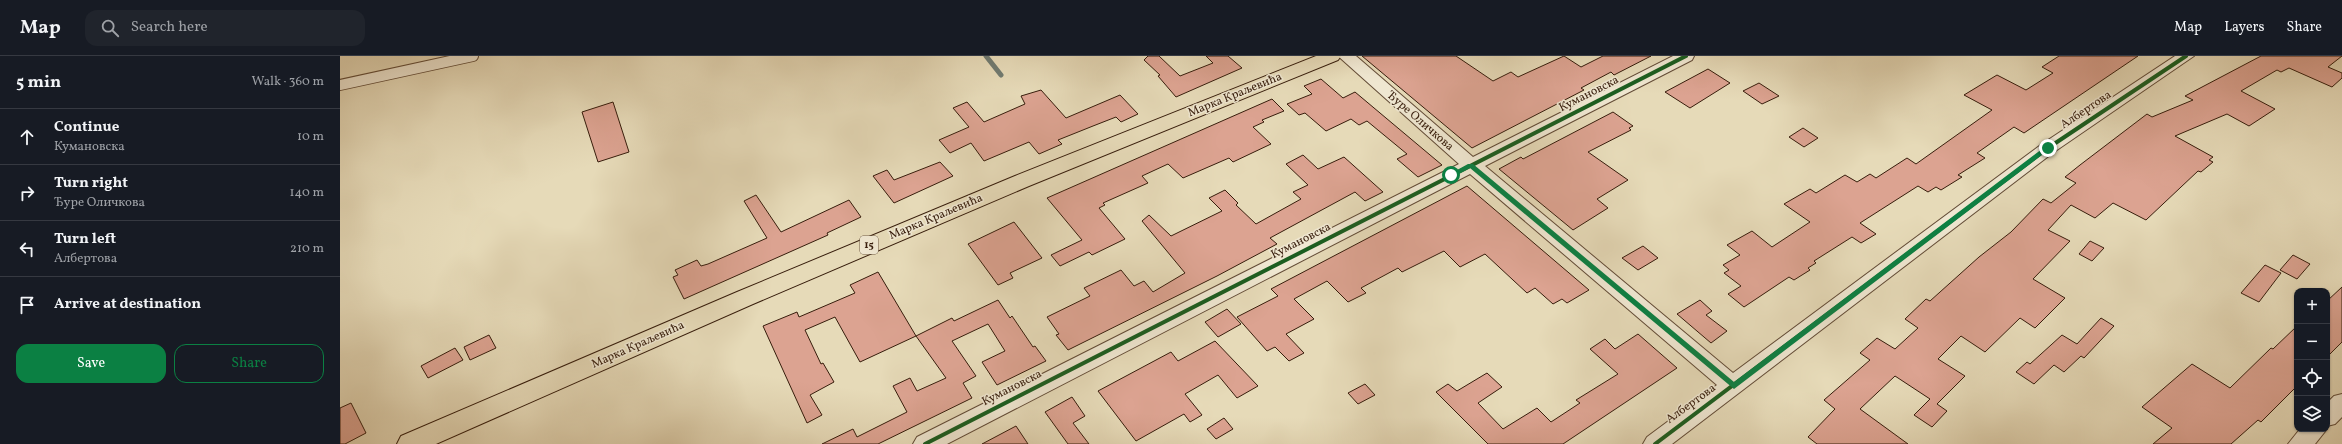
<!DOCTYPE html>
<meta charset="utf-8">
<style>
:root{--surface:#171b24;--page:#20242c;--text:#f1f3f6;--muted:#9ea1a6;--line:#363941;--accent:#0b8043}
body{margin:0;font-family:Vollkorn,serif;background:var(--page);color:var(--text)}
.controls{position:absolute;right:12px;bottom:12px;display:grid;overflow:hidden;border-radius:8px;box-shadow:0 1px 3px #0004}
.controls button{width:36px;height:36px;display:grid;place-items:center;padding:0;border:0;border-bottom:1px solid var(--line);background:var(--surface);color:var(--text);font:20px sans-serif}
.stop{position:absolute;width:12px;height:12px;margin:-9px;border:3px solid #0b8043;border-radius:50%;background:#fff}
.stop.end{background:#0b8043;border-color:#fff;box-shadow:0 1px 4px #0008}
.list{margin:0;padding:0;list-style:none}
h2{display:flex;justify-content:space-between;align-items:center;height:52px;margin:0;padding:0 16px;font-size:17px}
h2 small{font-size:13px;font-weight:400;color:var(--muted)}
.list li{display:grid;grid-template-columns:26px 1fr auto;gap:12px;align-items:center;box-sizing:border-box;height:56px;padding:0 16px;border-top:1px solid var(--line)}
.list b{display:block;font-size:15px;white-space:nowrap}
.list p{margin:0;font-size:13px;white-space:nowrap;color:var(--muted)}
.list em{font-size:13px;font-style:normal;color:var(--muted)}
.actions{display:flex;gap:8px;padding:12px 16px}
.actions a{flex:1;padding:9px 0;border:1px solid var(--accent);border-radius:12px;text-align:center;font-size:14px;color:var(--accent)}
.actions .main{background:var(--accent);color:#fff}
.icon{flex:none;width:22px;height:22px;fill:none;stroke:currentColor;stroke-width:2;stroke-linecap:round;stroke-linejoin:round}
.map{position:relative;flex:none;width:2002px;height:388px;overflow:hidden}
header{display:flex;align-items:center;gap:24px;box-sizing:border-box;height:56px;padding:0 20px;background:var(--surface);border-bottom:1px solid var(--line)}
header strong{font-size:19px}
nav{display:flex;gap:22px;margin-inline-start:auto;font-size:14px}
.search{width:280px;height:36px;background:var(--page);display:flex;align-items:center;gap:10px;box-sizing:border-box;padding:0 14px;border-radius:12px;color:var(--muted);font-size:15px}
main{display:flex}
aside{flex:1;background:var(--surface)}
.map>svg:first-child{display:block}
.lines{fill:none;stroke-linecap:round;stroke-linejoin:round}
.stream{stroke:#717b71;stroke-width:5}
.building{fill:#dca391;stroke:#371d0c}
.lane-casing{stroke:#634c37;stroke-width:12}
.street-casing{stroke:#634c37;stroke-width:2}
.primary-casing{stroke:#371d0c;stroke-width:2}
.lane{stroke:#efe7d1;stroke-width:10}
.street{fill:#efe7d1;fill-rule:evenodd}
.primary{fill:#e6dab8;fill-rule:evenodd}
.cycleway-casing{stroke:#efe7d1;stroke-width:6}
.cycleway{stroke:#1b5e20;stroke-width:4}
.route{fill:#0b8043}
.labels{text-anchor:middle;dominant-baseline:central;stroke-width:3;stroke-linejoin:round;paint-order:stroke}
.shield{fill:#efe7d1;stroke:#6e5a47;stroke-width:1}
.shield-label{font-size:11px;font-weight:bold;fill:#371d0c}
.street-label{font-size:12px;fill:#371d0c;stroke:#efe7d1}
</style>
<header>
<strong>Map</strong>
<div class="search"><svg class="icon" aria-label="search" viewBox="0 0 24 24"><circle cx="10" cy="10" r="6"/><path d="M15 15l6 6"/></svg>Search here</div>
<nav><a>Map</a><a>Layers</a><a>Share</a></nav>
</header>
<main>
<aside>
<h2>5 min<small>Walk · 360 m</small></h2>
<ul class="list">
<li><svg class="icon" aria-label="ahead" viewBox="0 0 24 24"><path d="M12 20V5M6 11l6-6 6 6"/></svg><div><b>Continue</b><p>Кумановска</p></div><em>10 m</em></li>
<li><svg class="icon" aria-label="right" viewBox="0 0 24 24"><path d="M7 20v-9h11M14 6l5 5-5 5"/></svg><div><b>Turn right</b><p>Ђуре Оличкова</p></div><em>140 m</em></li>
<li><svg class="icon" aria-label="left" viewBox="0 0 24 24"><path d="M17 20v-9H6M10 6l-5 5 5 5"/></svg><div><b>Turn left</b><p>Албертова</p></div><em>210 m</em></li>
<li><svg class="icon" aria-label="arrive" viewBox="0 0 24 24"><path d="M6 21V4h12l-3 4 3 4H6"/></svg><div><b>Arrive at destination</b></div></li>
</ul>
<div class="actions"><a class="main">Save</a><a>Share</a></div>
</aside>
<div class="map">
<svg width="2002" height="388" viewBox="0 0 2002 388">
<rect width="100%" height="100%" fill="#e6dab8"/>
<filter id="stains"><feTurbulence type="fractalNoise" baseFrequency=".005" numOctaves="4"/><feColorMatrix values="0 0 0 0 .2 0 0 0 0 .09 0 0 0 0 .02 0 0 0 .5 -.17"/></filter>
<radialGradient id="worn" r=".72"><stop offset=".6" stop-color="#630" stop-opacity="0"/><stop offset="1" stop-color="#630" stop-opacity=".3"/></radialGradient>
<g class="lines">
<!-- stream -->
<polyline class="stream" points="646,0 661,19"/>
</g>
<!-- building -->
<g class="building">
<polygon points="808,0 819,0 840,20 873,7 866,0 888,0 902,12 836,41 818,20 820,19 804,4"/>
<polygon points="1022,0 1116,0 1153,25 1171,16 1178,21 1224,0 1241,11 1263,0 1311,0 1274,19 1271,16 1241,32 1244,34 1132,92"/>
<polygon points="1719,0 1798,0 1684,77 1674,71 1637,97 1645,102 1618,119 1622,121 1601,134 1596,131 1588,136 1578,130 1520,167 1536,178 1521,187 1512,181 1474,205 1476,207 1468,212 1470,214 1454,224 1449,221 1404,251 1388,238 1401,230 1384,217 1389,214 1383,209 1400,199 1387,189 1412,175 1432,191 1470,166 1444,148 1470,133 1476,137 1505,119 1517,126 1530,118 1536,122 1567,102 1576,108 1652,54 1624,39 1657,19 1686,34 1713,17 1702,11"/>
<polygon points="1921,0 2002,0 1988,11 2002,17 2002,22 1992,31 1949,12 1941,16 1937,14 1901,35 1935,53 1909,70 1887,58 1835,80 1873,101 1869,104 1873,106 1861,116 1858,115 1806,164 1773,147 1755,162 1731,149 1708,174 1730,185 1693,223 1725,242 1695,272 1680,262 1645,296 1621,280 1598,303 1625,320 1597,348 1607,355 1592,371 1574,359 1590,343 1555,320 1520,353 1568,388 1477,388 1468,381 1495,353 1484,344 1530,304 1520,297 1537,282 1555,293 1578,272 1565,263 1586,243 1590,245 1639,201 1671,176 1703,143 1711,147 1736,127 1725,121 1740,109 1807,58 1812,61 1853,44 1845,40"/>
<polygon points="1368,13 1390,27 1350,52 1325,36"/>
<polygon points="981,23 1003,42 1015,36 1102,109 1078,121 1057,103 1067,98 1027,65 1019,69 1011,63 986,75 965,57 959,59 947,48 972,38 964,30"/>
<polygon points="1419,27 1439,40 1422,48 1403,35"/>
<polygon points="701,34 726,62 780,39 798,58 781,66 776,61 753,70 718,84 722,88 699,98 689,86 644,105 631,87 610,97 599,84 629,71 613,52 627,46 644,66 685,48 681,40"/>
<polygon points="932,43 944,55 922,64 924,66 913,71 931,88 893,106 889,102 843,122 828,108 802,120 808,127 763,147 765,149 759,152 785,183 752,199 749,196 720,210 711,199 742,184 707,142"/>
<polygon points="273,46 289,96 258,106 242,56"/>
<polygon points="1273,56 1293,70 1289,72 1291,74 1248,96 1288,124 1257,143 1268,152 1233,174 1159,113 1181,101 1183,103"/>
<polygon points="1463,72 1478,82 1464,91 1449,81"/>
<polygon points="963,99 978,113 1004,101 1043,136 1025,145 1015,136 930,182 937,188 877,220 728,294 716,279 719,278 707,261 750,240 744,232 781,214 794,230 804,225 813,236 845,217 802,165 809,159 831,180 882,155 869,142 885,134 898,147 896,149 916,168 961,143 953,136 968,129 946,108"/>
<polygon points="600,106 613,120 554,147 533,120 547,114 554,124"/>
<polygon points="1127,130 1249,234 1227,247 1222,243 1213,248 1195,232 1187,237 1145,198 1120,211 1104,195 1062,216 1058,212 1021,232 1026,237 1008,246 987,225 954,243 974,263 946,278 964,297 949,305 935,291 927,295 897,261 938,240 931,233"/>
<polygon points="416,139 441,176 509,144 521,161 487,177 488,179 344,243 333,221 338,219 335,214 357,204 361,210 368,208 427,182 404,145"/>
<polygon points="674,166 702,202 670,217 673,222 658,229 628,188"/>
<polygon points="1750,185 1764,192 1752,205 1739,198"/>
<polygon points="1303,190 1318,202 1298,214 1282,202"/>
<polygon points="1953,199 1970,208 1957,223 1940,214"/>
<polygon points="1925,209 1941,217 1919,246 1901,237"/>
<polygon points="538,216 576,280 520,306 495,261 465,274 481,308 483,307 494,326 470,339 482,359 467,367 423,270 457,256 459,261 515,237 510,229"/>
<polygon points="2002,231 2002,286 1987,301 1987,245"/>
<polygon points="658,244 670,262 672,260 693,291 695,290 706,305 657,329 642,306 665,295 648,268 612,285 636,320 623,327 632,342 538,388 482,388 513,373 517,381 567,356 553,330 570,322 577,335 606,322 576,280 612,262 614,265"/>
<polygon points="1360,244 1372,255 1366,259 1387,275 1371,287 1337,258"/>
<polygon points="887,253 901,268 878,281 865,266"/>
<polygon points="1761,262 1774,270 1744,302 1741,300 1724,316 1714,309 1694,328 1676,316 1687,306 1690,308 1722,279 1737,288"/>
<polygon points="1957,270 1957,330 1921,366 1918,364 1891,388 1813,388 1832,372 1802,351 1852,308 1890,332 1931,292 1933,293"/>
<polygon points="1298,278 1337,312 1223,388 1148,388 1096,336 1108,328 1117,335 1147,317 1162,331 1138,347 1163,373 1197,352 1211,366 1240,347 1236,344 1278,318 1250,293 1265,283 1275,293"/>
<polygon points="149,279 156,292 130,304 124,291"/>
<polygon points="875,285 918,330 897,342 878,319 845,338 862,359 850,366 844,358 796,385 758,335 831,296 838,305"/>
<polygon points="115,292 123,304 88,322 81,310"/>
<polygon points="1025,328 1035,339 1018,348 1008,337"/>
<polygon points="732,341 745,360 733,367 749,388 728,388 705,356"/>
<polygon points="11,347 26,377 5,388 0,388 0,352"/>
<polygon points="884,362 893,373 876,383 867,373"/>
<polygon points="676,370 688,388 642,388"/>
</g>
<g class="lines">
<!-- lane casing -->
<g class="lane-casing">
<polyline id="lane" points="0,29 133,0"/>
</g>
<!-- street casing -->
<g class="street-casing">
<g id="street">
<polygon points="998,0 1016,0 1133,101 1333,0 1354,0 1352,4 1145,110 1393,317 1702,88 1835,0 1854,0 1714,96 1332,388 1303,388 1307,381 1377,329 1130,118 607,388 573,388 577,381 1119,108"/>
<polygon points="2002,338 2002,361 1995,368 1987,370 1987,347 1994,340"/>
<polygon points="1960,373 1987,373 1975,388 1948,388"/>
</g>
</g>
<!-- primary casing -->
<g class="primary-casing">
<polygon id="primary" points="976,0 1001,0 998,4 689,130 413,248 96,388 57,388 61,380 397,236 675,120"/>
</g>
<!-- lane -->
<use href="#lane" class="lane"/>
<!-- street -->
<use href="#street" class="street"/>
<!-- primary -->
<use href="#primary" class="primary"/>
<!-- cycleway casing -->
<g class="cycleway-casing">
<g id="cycleway">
<polyline points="585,388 1346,0"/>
<polyline points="1315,388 1708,92 1846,0"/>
</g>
</g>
<!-- cycleway -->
<use href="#cycleway" class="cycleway"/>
</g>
<!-- route -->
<polygon class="route" points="1706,90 1711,92 1394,333 1130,112 1113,121 1108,119 1128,108 1133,108 1394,326"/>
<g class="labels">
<!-- shield labels -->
<rect class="shield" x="520" y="180" width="18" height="18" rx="3"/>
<g class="shield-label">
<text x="529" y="189">15</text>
</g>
<!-- street labels -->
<g class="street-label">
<text transform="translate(1249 38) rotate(-27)">Кумановска</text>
<text transform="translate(895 39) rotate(-22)">Марка Краљевића</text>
<text transform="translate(1746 54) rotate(-34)">Албертова</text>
<text transform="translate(1080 65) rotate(41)">Ђуре Оличкова</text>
<text transform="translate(596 161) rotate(-23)">Марка Краљевића</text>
<text transform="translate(961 185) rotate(-27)">Кумановска</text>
<text transform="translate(298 289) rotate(-24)">Марка Краљевића</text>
<text transform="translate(672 332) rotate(-27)">Кумановска</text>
<text transform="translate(1351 348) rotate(-36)">Албертова</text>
</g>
</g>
<rect width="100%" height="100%" filter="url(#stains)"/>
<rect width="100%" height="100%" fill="url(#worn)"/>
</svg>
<div class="controls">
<button>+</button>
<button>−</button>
<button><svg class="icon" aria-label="locate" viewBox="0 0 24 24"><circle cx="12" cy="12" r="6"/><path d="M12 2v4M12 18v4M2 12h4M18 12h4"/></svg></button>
<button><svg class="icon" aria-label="layers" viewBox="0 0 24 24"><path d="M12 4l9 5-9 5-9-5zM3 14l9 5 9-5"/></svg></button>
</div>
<div class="stop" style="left:1111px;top:119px"></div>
<div class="stop end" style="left:1708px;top:92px"></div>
</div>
</main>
